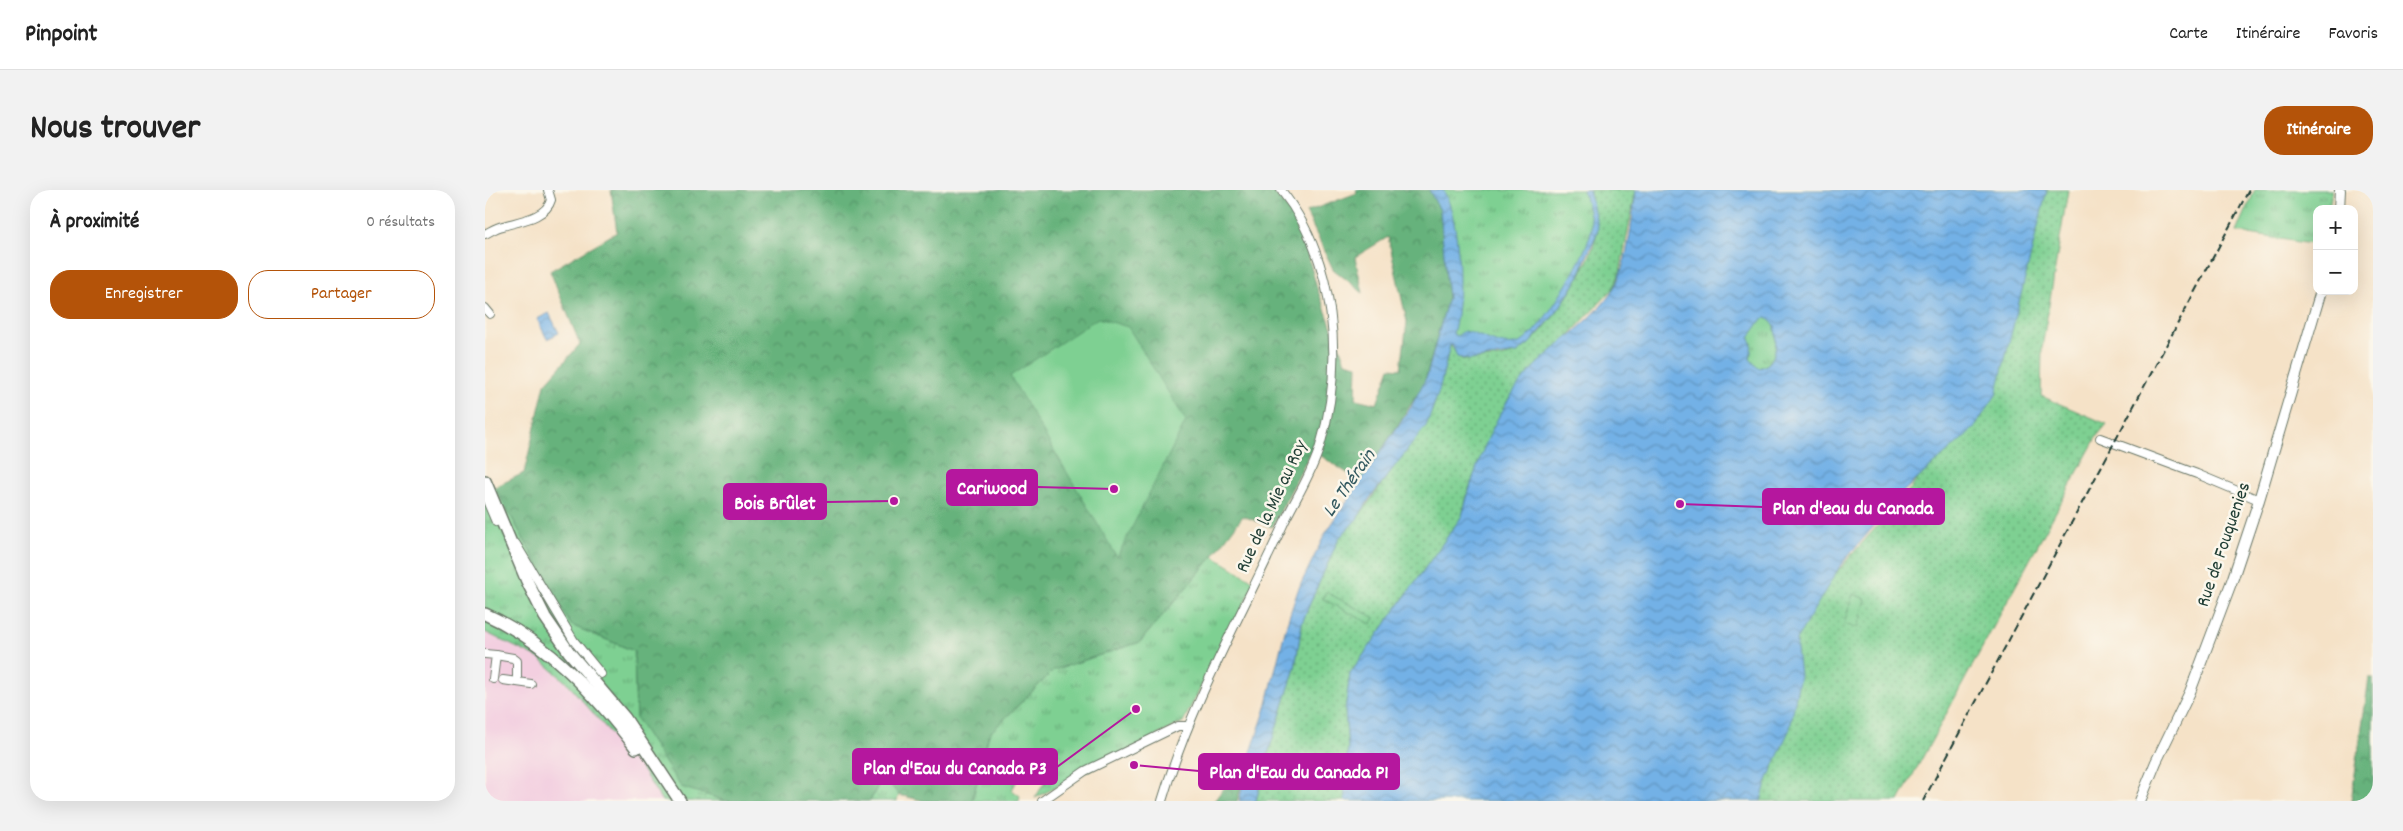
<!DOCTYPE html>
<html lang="fr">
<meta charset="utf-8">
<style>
:root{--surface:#fff;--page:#f2f2f2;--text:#222;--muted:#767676;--line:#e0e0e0;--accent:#b45309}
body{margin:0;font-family:Dekko,sans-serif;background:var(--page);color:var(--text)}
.controls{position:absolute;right:15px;top:15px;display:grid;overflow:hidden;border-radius:10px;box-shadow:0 5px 20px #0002}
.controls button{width:45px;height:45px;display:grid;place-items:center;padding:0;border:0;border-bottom:1px solid var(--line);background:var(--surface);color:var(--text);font:25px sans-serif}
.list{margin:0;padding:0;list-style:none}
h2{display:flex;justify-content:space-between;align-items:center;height:65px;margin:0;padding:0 20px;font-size:21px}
h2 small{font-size:16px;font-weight:400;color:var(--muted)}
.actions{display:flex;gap:10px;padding:15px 20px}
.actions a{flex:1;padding:11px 0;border:1px solid var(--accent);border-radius:20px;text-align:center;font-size:18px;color:var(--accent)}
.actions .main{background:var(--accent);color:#fff}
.map{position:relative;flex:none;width:1888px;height:611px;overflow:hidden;border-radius:20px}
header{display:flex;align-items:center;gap:30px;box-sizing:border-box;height:70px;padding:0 25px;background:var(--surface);border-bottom:1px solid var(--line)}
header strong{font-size:24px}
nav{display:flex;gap:28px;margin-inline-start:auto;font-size:18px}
.intro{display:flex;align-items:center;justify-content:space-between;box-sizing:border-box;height:120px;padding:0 30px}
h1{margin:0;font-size:35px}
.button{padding:12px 22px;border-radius:20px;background:var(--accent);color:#fff;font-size:18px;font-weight:700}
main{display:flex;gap:30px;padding:0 30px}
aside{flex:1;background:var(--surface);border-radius:20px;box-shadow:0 5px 20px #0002}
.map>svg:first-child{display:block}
.built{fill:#f3cfe0}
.grass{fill:url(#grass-tufts);stroke:#4e8663}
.forest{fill:url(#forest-crowns);stroke:#427858}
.park{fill:url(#park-dots);stroke:#4e8663}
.pitch{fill:#7ed092;stroke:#4e8663}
.water{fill:url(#water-waves);stroke:#49778d;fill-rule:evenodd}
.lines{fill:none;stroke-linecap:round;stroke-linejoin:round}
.minor-casing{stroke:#6a7767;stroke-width:10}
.tertiary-casing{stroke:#6a7767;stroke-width:12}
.secondary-casing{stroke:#6a7767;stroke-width:14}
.minor{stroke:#fff;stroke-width:8}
.tertiary{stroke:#fff;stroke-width:10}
.secondary{stroke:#fff;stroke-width:11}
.rail{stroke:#1f3d34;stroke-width:2;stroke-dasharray:8 4;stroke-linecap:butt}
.labels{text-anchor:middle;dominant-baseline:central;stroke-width:5;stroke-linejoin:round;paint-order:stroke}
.street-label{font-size:19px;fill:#1f3d34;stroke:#fbf7ec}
.water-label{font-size:20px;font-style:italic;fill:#345a60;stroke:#fbf7ec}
.leader{fill:none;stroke:#b5179e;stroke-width:2}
.callout-dot{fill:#b5179e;stroke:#fbf7ec;stroke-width:2}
.callout{fill:#b5179e;stroke:#b5179e;stroke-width:2}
.callout-label{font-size:20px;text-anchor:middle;font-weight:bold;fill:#fff}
</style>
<header>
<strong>Pinpoint</strong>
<nav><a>Carte</a><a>Itinéraire</a><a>Favoris</a></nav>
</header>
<div class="intro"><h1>Nous trouver</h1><a class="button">Itinéraire</a></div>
<main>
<aside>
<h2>À proximité<small>0 résultats</small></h2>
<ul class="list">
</ul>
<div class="actions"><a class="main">Enregistrer</a><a>Partager</a></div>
</aside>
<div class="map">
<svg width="1888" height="611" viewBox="0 0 1888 611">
<defs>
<pattern id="grass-tufts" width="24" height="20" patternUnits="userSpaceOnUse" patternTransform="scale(1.25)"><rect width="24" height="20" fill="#7ed092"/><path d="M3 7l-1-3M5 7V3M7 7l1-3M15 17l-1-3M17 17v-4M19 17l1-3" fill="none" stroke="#67aa78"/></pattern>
<pattern id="forest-crowns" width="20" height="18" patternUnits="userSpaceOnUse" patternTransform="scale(1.25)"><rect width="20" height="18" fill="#66b27c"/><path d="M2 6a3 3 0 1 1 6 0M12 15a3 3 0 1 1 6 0" fill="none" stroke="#539266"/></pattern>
<pattern id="park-dots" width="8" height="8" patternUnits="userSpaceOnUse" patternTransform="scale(1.25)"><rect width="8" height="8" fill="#7ed092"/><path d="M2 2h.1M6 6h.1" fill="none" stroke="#67aa78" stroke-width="1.8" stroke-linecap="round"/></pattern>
<pattern id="water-waves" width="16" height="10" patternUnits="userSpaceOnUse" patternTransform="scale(1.25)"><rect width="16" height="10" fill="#73b1e6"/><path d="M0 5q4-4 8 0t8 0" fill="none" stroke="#5e91bb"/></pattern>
</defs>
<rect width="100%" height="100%" fill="#fbf7ec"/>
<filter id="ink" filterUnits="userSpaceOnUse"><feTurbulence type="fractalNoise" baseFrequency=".02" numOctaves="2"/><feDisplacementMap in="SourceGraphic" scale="10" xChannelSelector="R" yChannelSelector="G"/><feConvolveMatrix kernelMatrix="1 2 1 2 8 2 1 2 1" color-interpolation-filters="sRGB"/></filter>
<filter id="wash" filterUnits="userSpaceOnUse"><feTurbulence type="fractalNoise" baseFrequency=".0096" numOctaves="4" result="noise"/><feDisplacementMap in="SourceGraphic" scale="20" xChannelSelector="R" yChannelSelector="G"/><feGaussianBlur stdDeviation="1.12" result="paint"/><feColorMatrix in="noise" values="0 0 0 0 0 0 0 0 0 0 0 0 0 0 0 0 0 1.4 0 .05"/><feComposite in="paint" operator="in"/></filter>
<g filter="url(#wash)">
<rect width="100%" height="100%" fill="#f5e2c7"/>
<!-- built -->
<polygon class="built" points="0,442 55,469 82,493 156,578 177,611 0,611"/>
<!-- grass -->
<g class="grass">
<polygon points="941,0 1105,0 1110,28 1098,79 1044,154 981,170 954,140 963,108"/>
<polygon points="1770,0 1847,0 1844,19 1832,19 1832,55 1752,42"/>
<path d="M1277,128h5l8,7c1,17 4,40 -18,43l-7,-8 2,-17 -3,-6z"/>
<polygon points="10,297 86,435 149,461 151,528 227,606 241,611 177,611 156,578 82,493 55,469 0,442 0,302"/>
<polygon points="728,366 770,392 698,532 550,608 576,566 548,561 527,600 535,606 534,611 487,611 504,544 569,480 655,452"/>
<polygon points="398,585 414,605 412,611 385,611"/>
</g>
<!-- forest -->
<g class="forest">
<polygon points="126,0 787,0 813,31 832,98 860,172 872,175 871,209 892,214 905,178 916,179 922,132 903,47 870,67 878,103 848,79 821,22 872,3 871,0 944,0 955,20 963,108 939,194 876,292 827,260 787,337 758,326 728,366 655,452 569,480 504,544 487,611 440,611 414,605 398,586 385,611 241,611 196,597 151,528 149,461 86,435 10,297 39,283 60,194 95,154 65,81 132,42"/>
<polygon points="1884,488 1888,488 1888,611 1866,611"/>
<polygon points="760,583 752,611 729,611 746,589"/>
</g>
<!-- park -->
<g class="park">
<path d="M1105,0h46l-16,82 -7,17 -104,109 -23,48 -18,45 -6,25 -112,158 -5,36 3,38 -4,35 1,18h-89l11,-44 28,-89 7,-45 9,-22 28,-63 18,-19 73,-103 9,-25 11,-46 11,14 5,1c14,-1 42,-2 53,-9 27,-15 75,-89 78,-120 2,-14 -9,-27 -7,-41z"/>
<polygon points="1559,0 1583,0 1557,158 1556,206 1622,234 1612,246 1414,611 1275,611 1303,529 1310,448 1325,412 1426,298 1501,198"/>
</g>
<!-- pitch -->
<g class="pitch">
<polygon points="613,128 643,137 701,231 632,367 525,186"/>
<polygon points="841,402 890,428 886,434 838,409"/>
<polygon points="1368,404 1381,409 1373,438 1359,434"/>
</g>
<!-- water -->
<g class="water">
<path d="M944,0h14c18,28 20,113 10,144l4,2 7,-5c18,3 36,18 55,12 20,-6 69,-90 72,-112 2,-12 -5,-29 -8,-41h6l9,37 -1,6 -21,49 -20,31 -27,31 -12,9 -8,1 -39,6 -13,-3 -4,-11 -3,-1 -11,46 -13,35 -56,72 -13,21 -18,19 -28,63 -9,22 -7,45 -28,89 -11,44h-17l10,-43 16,-47 22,-88 11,-33 27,-56 86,-127 16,-31 21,-78 -8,-88z"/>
<path d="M1151,0h411l-51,205 -23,34 -69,62 -64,75 -44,74 4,35 -10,53 -24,55 -5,18h-416l-1,-18 4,-35 -3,-38 5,-36 112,-158c14,-54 36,-116 78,-155 22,-20 58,-46 73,-71 15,-26 19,-71 23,-100zM1282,128l8,7c1,16 4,40 -17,43l-8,-9 2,-16 -3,-6 13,-18z"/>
<polygon points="64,123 74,143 62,149 52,129"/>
</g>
</g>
<g filter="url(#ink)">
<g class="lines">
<!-- minor casing -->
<g class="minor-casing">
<g id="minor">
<path d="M0,44c6,-3 12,-7 18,-8 16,-5 43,-8 48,-26l-3,-10"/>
<polyline points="0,118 5,124"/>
<polyline points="1615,248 1712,284 1774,310"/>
<polyline points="0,306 11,332"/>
<polyline points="31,354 89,451 116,484"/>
<polyline points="0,464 11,465 8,489"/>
<polyline points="11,465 28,468 32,471 32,492"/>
<polyline points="18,490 46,494"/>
<polyline points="557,611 600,581 693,536 703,536"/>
<path d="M677,611c29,-98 79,-185 121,-276 12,-26 29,-51 37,-79 25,-82 16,-187 -39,-256"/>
</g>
</g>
<!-- tertiary casing -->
<g class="tertiary-casing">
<g id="tertiary">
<polyline points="1854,19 1855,0"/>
<polyline points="1655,611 1671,572 1705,502 1748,388 1774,310 1836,101"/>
</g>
</g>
<!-- secondary casing -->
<g class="secondary-casing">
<g id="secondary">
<polyline points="0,291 42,391 60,427 84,462 140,528 195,611"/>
<path d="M0,424c63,28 110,80 151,134"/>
</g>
</g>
<!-- minor -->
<use href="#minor" class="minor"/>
<!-- tertiary -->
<use href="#tertiary" class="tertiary"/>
<!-- secondary -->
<use href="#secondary" class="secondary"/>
<!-- rail -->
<polyline class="rail" points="1438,611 1764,0"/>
</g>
</g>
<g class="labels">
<!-- street labels -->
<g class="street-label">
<text transform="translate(788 317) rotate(-65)">Rue de la Mie au Roy</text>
<text transform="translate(1740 355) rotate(-71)">Rue de Fouquenies</text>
</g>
<!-- water labels -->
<g class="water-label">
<text transform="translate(865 294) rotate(-55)">Le Thérain</text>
</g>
</g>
<!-- callouts -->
<path class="leader" d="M629 299L552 297M409 311L341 312M1195 314L1278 317M651 519L572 577M649 575L714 581"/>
<g class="callout-dot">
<circle cx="629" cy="299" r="5"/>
<circle cx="409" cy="311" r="5"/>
<circle cx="1195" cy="314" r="5"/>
<circle cx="651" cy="519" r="5"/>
<circle cx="649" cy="575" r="5"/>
</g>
<g class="callout">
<rect x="462" y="280" width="90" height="35" rx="5"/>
<rect x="239" y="294" width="102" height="35" rx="5"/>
<rect x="1278" y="299" width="181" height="35" rx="5"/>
<rect x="368" y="559" width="204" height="35" rx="5"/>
<rect x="714" y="564" width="200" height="35" rx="5"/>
</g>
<g class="callout-label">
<text x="507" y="304">Cariwood</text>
<text x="290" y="319">Bois Brûlet</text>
<text x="1368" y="324">Plan d'eau du Canada</text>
<text x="470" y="584">Plan d'Eau du Canada P3</text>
<text x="814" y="588">Plan d'Eau du Canada P1</text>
</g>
</svg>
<div class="controls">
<button>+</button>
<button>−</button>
</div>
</div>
</main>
